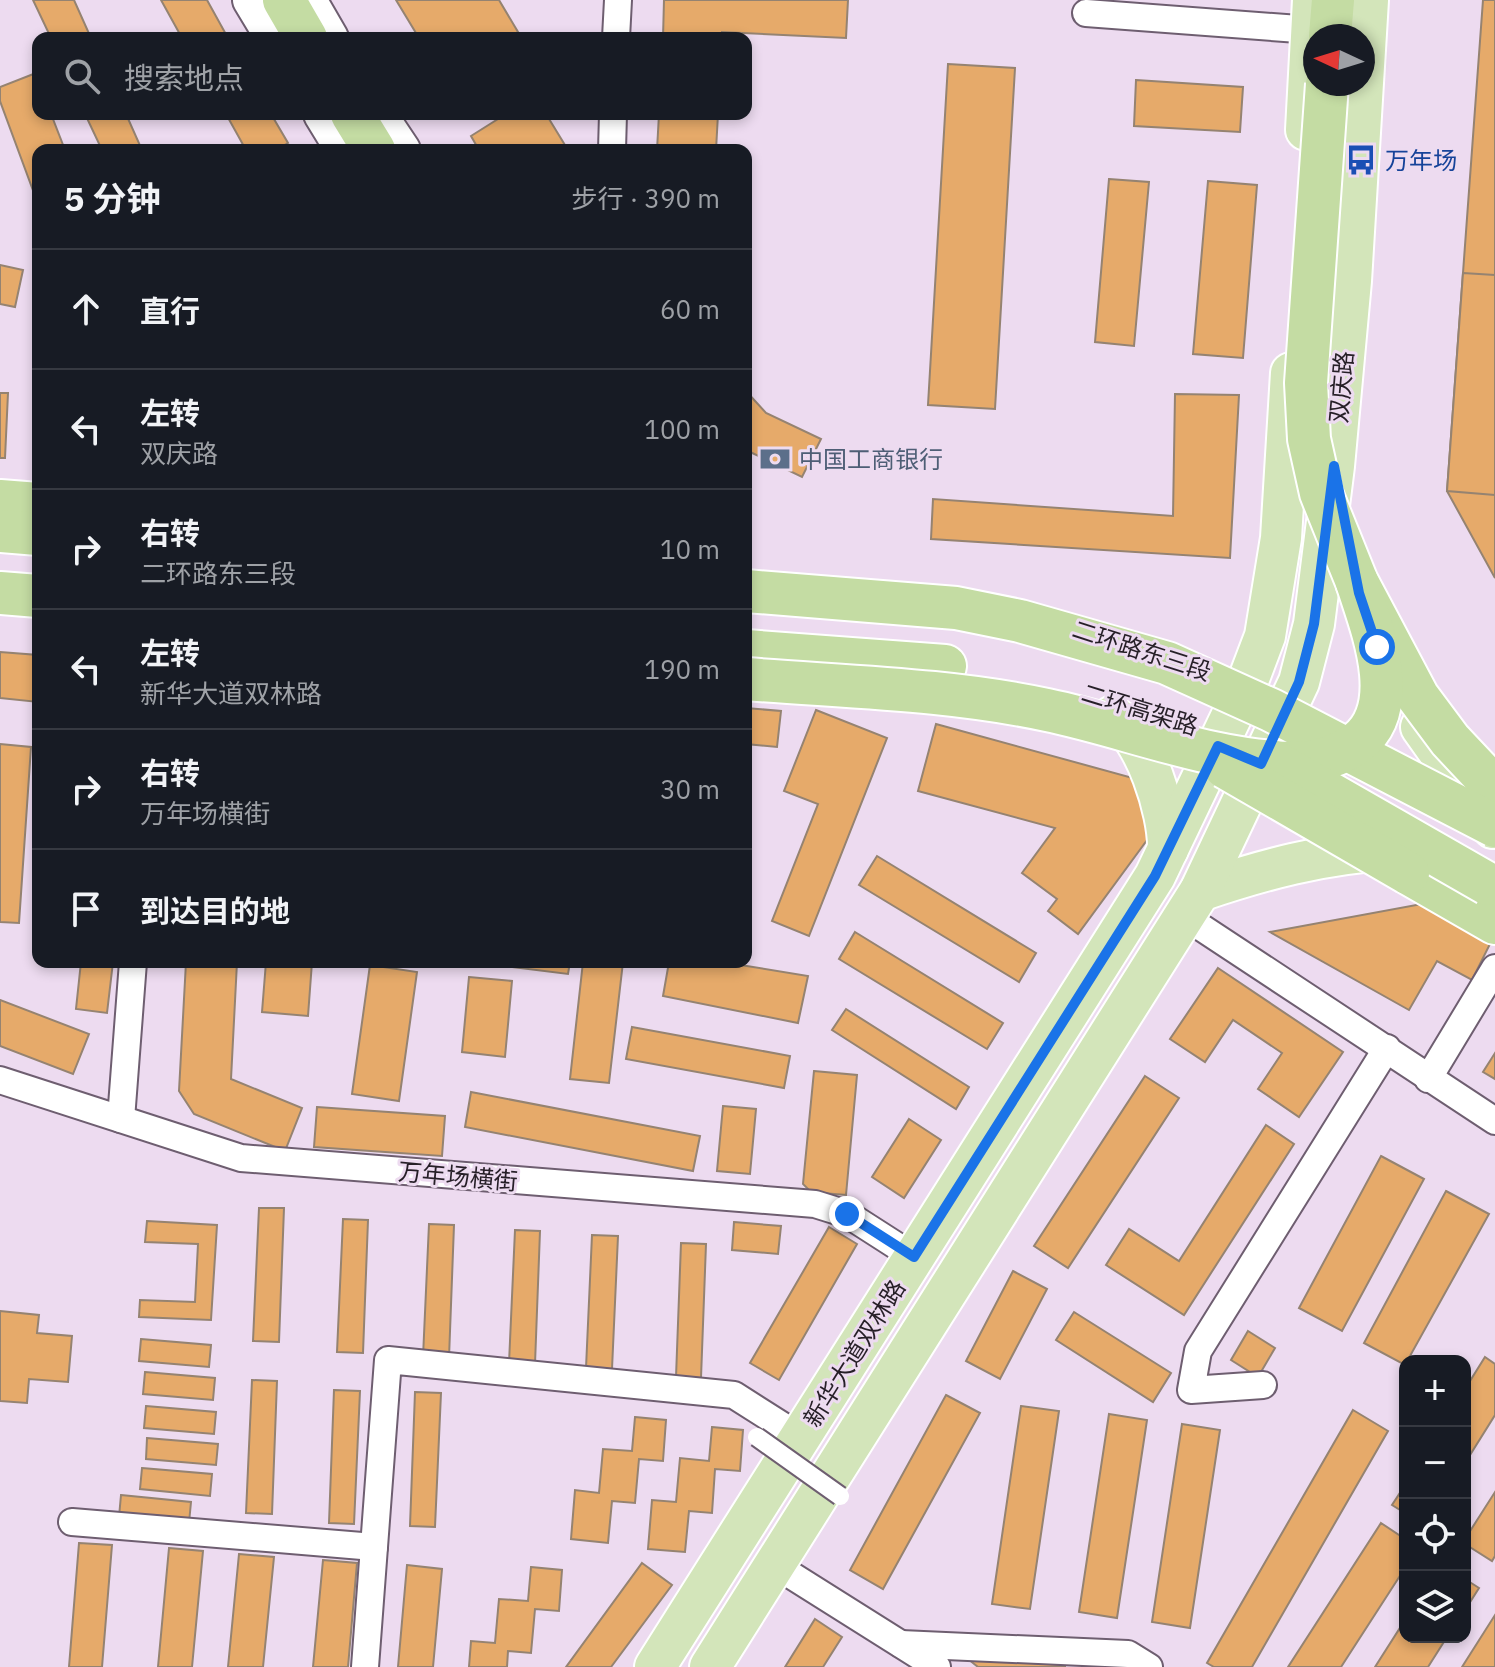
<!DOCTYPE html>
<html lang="zh">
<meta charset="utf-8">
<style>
:root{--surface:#171b24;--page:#20242c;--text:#f1f3f6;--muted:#9ea1a6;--line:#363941}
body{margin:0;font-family:"IBM Plex Sans","Noto Sans SC",sans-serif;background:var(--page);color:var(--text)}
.controls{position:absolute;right:24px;bottom:24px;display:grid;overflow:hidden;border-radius:16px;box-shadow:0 4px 12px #0003}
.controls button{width:72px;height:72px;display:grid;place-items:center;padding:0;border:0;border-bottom:2px solid var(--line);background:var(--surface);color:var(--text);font:40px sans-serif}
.compass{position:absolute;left:1303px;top:24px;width:72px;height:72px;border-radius:50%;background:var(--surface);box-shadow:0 4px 12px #0003;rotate:274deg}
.stop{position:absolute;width:24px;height:24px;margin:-18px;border:6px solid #1a73e8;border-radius:50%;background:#fff}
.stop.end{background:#1a73e8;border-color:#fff;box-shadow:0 2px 8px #0008}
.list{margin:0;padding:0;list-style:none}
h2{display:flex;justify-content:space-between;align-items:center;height:104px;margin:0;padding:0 32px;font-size:34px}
h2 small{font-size:26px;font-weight:400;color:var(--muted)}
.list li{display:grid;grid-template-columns:52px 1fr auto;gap:24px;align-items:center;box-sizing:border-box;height:120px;padding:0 32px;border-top:2px solid var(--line)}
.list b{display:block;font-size:30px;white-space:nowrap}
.list p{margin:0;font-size:26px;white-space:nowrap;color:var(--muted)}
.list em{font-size:26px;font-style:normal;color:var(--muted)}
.icon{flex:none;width:44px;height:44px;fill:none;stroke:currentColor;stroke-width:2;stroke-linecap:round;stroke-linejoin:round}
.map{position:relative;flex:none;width:1495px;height:1667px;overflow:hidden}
.search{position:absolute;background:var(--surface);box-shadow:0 4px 12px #0003;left:32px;top:32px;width:720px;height:88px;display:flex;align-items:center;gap:20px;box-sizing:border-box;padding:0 28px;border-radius:16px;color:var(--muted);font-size:30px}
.panel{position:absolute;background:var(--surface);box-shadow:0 4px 12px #0003;left:32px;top:144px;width:720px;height:824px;border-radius:16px}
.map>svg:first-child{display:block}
.building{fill:#e6aa6a;stroke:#958371;stroke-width:2}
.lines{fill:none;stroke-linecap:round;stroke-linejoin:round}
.minor-casing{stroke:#6e5e70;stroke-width:30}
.secondary-casing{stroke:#6e5e70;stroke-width:40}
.primary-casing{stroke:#fff;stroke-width:44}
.trunk-casing{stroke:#fff;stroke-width:46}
.minor{stroke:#fff;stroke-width:26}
.secondary{stroke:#fff;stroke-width:36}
.primary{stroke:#d3e5ba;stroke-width:40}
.trunk{stroke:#c4dca3;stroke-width:42}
.pedestrian-bridge-casing{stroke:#6e5e70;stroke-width:22;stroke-linecap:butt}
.trunk-bridge-casing{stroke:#fff;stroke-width:46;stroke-linecap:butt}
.pedestrian-bridge{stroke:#fff;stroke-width:18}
.trunk-bridge{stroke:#c4dca3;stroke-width:42}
.route{stroke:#1a73e8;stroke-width:10}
.labels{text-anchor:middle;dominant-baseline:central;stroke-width:6;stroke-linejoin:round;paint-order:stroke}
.transit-label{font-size:24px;fill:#164399;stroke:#eddbf0;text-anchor:start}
.street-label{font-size:24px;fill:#261f27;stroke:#eddbf0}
.service-label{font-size:24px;fill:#4e5e75;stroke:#eddbf0;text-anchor:start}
</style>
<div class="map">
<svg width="1495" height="1667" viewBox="0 0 1495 1667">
<rect width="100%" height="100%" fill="#eddbf0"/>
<!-- building -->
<g class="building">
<polygon points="33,0 74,0 91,38 51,38"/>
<polygon points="161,0 207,0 228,38 182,38"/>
<polygon points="396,0 499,0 518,32 508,38 419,38"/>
<polygon points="664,0 848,0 846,38 722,32 722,38 663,38"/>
<polygon points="1483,0 1495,0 1495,578 1447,491"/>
<polygon points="948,64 1015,68 995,409 928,405"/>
<polygon points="36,73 38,114 51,114 65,150 38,150 38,204 0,101 0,87"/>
<polygon points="1136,80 1243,87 1240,132 1134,126"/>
<polygon points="85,114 126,114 142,150 102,150"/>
<polygon points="226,114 271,114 288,143 276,150 246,150"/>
<polygon points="506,114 546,114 568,150 479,150 471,136"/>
<polygon points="659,114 718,114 716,150 657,150"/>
<polygon points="1109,179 1149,182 1134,346 1095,342"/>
<polygon points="1208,181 1257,185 1243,358 1193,354"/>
<polygon points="0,265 23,270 15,307 0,304"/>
<polygon points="1463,273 1495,275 1495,495 1447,491"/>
<polygon points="746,391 766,413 821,439 802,477 746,450"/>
<polygon points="0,393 8,393 5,458 0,458"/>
<polygon points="1175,394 1239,395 1230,558 931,539 933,499 1173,516"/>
<polygon points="0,652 38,655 38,702 0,698"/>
<polygon points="746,708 781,711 777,747 746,744"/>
<polygon points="816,710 887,738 809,936 772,921 818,804 784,791"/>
<polygon points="936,724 1140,780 1150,836 1078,934 1048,911 1057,899 1022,873 1055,828 918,791"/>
<polygon points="0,744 31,747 19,923 0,922"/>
<polygon points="877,856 1036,953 1019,982 859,885"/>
<polygon points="1427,903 1492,940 1472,980 1437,961 1409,1010 1270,932"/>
<polygon points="855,932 1003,1023 987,1049 839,959"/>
<polygon points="81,962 113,962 107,1013 76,1009"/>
<polygon points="186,962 237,962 231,1079 302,1108 285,1151 194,1114 179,1091"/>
<polygon points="266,962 312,962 308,1016 262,1012"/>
<polygon points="473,962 570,962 568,974"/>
<polygon points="583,962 623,962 609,1083 570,1079"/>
<polygon points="669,962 722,962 808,976 798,1023 663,996"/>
<polygon points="370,965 417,972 399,1101 352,1094"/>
<polygon points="1218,968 1343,1052 1299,1117 1258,1089 1282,1053 1233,1020 1205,1062 1170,1039"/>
<polygon points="469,977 512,981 505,1057 462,1052"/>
<polygon points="0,1000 89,1034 73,1074 0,1046"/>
<polygon points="846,1009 969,1087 956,1109 832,1030"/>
<polygon points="632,1027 790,1056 784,1088 626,1059"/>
<polygon points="1495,1053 1495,1079 1483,1072"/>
<polygon points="814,1071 857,1075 846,1195 811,1192 803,1184"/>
<polygon points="1145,1076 1179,1098 1068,1268 1034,1246"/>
<polygon points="471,1092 700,1136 693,1171 465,1127"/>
<polygon points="723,1106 756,1109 750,1174 717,1171"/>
<polygon points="317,1107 445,1116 442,1156 314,1147"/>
<polygon points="909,1119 941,1140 904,1198 872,1177"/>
<polygon points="1266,1125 1294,1144 1184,1315 1106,1265 1129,1229 1179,1261"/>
<polygon points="1381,1156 1424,1179 1342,1331 1299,1308"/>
<polygon points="1446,1191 1489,1214 1405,1365 1364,1343"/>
<polygon points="259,1208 284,1208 279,1342 253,1341"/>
<polygon points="343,1219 368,1220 363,1353 337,1352"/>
<polygon points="147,1221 217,1225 211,1320 139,1317 140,1300 195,1302 198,1244 145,1242"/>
<polygon points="734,1222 781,1226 778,1254 732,1250"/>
<polygon points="429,1224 454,1225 449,1358 423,1357"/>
<polygon points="829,1227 857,1244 779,1380 750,1363"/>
<polygon points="515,1230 540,1231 535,1364 509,1363"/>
<polygon points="592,1235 618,1236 612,1369 586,1368"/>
<polygon points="681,1243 706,1244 701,1378 676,1377"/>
<polygon points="1013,1271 1047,1289 1000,1379 966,1361"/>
<polygon points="0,1311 39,1315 37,1333 72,1336 68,1382 29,1379 27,1403 0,1401"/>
<polygon points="1074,1312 1171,1373 1153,1402 1056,1340"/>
<polygon points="1248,1331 1275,1348 1258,1377 1231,1360"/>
<polygon points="141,1339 211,1345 209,1367 139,1361"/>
<polygon points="1485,1357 1495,1364 1495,1415 1465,1463 1465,1389"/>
<polygon points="145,1372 215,1378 213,1400 143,1394"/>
<polygon points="252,1380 277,1381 272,1514 246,1513"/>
<polygon points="334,1390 360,1391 354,1524 329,1523"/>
<polygon points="415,1392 441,1393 435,1527 410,1526"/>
<polygon points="946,1395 980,1413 883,1589 850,1570"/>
<polygon points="146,1406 216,1412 214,1434 144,1428"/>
<polygon points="1021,1406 1059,1411 1030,1609 992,1604"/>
<polygon points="1353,1410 1388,1431 1252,1667 1214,1667 1207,1663"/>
<polygon points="1109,1414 1147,1420 1117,1618 1079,1612"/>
<polygon points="635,1417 666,1420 663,1461 639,1459 635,1503 612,1501 608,1543 571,1539 575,1490 599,1493 603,1449 632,1451"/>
<polygon points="1182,1424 1220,1430 1190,1628 1152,1622"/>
<polygon points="712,1427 743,1430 740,1471 715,1469 712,1513 689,1511 685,1552 648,1549 652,1500 676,1502 680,1458 709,1461"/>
<polygon points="147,1438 218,1444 216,1465 146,1459"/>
<polygon points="142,1468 212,1474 210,1496 140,1489"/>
<polygon points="1405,1485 1405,1513 1392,1505"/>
<polygon points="1495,1492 1495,1556 1492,1561 1465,1544 1465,1539"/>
<polygon points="121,1495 191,1502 189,1523 119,1517"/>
<polygon points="1381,1523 1405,1539 1405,1568 1341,1667 1288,1667"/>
<polygon points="79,1543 112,1545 102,1667 69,1667"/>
<polygon points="169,1548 203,1551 192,1667 158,1667"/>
<polygon points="239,1554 274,1557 263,1667 228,1667"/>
<polygon points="323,1560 357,1563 348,1667 313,1667"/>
<polygon points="642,1563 672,1585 611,1667 566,1667"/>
<polygon points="407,1565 442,1569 433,1667 398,1667"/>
<polygon points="531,1567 562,1570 559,1611 535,1609 531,1653 508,1651 507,1667 469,1667 471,1641 495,1643 499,1599 528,1601"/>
<polygon points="1465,1579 1479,1588 1465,1610"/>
<polygon points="1495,1615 1495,1667 1462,1667"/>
<polygon points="815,1619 842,1637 823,1667 785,1667"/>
<polygon points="1405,1620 1405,1637 1447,1637 1428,1667 1375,1667"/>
<polygon points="968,1659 1065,1665 1065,1667 978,1667"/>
</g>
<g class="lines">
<!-- minor casing -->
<g class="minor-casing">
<g id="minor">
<polyline points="1086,13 1312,30"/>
<polyline points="616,38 618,0"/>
<polyline points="612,150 613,114"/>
<polyline points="1184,916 1495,1121"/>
<polyline points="1428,1079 1495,968"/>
<polyline points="0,1080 241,1158 815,1204 847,1214 914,1257"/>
<polyline points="121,1119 133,962"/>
<polyline points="1263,1385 1191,1390 1198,1351 1387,1048"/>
<polyline points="72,1522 374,1547"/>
<polyline points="775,1565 937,1667"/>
<polyline points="901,1644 1128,1654 1149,1667"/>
<polyline points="365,1667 388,1360 734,1395 800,1437"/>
</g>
</g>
<!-- secondary casing -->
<g class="secondary-casing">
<g id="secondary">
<polyline points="251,0 274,38"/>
<polyline points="308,0 330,38"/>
<polyline points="322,114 344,150"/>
<polyline points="378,114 402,150"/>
</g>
</g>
<!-- primary casing -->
<g class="primary-casing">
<g id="primary">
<polyline points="1306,130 1313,0"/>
<path d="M1113,716c32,21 56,96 55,133"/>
<polyline points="1421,727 1493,828"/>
<path d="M1200,891c62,-21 124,-38 190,-41"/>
<polyline points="655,1667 1155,876 1246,686 1265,636 1281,538 1291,373"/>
<polyline points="710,1667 1200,891 1299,682 1314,624 1334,466 1351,281 1368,0"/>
</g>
</g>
<!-- trunk casing -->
<g class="trunk-casing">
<g id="trunk">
<polyline points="284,0 306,38"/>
<polyline points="1330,36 1333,0"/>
<polyline points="352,114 374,150"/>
<polyline points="0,501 38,504"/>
<polyline points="0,531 38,534"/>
<polyline points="0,593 38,596"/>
<polyline points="746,651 945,666"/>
<polyline points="1408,873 1495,923"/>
</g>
</g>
<!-- minor -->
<use href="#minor" class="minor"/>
<!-- secondary -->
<use href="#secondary" class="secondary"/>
<!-- primary -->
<use href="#primary" class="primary"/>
<!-- trunk -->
<use href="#trunk" class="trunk"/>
<!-- pedestrian-bridge casing -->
<g class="pedestrian-bridge-casing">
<polyline id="pedestrian-bridge" points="757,1437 840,1496"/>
</g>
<!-- trunk-bridge casing -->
<g class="trunk-bridge-casing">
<g id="trunk-bridge">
<polyline points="1327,84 1306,383 1309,439 1321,493 1357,582 1418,697 1450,740 1495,788"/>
<polyline points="746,591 956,608 1020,621 1167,663 1271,710 1495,826"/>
<path d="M746,679c100,8 202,10 301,31 82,17 163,52 248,53 21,0 46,-8 63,-21 46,-36 13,-116 -1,-160"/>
<polyline points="1275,762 1488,884"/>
<polyline points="1225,767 1408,873"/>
</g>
</g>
<!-- pedestrian-bridge -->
<use href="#pedestrian-bridge" class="pedestrian-bridge"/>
<!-- trunk-bridge -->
<use href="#trunk-bridge" class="trunk-bridge"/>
</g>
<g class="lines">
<!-- route -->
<polyline class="route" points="847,1214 914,1257 1155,876 1218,746 1261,764 1299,682 1314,624 1334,466 1359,593 1377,647"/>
</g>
<!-- icons -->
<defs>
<g id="bus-bare" transform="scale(2.4)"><path d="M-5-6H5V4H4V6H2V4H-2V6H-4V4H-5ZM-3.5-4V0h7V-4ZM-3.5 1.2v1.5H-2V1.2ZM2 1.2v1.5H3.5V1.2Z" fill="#1a4fb4" stroke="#eddbf0" stroke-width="2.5" paint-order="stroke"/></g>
<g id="bank-bare" transform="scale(2.4)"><path d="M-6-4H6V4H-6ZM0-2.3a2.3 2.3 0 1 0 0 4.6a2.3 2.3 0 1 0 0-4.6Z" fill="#5c6f8a" stroke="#eddbf0" stroke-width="2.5" paint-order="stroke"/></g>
</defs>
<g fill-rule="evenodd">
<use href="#bus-bare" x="1361" y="160"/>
<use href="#bank-bare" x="775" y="459"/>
</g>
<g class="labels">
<!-- transit labels -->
<g class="transit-label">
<text x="1385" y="160">万年场</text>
</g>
<!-- street labels -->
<g class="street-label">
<text transform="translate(1341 387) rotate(-85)">双庆路</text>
<text transform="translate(1142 650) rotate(18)">二环路东三段</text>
<text transform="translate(1140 709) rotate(17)">二环高架路</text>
<text transform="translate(458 1176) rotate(5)">万年场横街</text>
<text transform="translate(854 1353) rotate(-58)">新华大道双林路</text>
</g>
<!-- service labels -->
<g class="service-label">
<text x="799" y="459">中国工商银行</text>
</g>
</g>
</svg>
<div class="controls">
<button>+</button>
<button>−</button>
<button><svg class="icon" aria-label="locate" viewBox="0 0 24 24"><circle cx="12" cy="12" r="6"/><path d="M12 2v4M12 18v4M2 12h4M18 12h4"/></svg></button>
<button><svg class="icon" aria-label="layers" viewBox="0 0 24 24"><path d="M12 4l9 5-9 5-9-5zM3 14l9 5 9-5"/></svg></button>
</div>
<svg class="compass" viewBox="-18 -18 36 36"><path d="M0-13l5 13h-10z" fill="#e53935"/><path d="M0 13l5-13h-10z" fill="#9ea1a6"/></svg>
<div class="stop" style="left:1377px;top:647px"></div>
<div class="stop end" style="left:847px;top:1214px"></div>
<div class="search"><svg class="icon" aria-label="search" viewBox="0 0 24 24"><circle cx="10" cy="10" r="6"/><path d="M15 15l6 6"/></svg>搜索地点</div>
<section class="panel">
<h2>5 分钟<small>步行 · 390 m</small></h2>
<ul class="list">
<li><svg class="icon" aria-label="ahead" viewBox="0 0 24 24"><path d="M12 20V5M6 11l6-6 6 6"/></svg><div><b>直行</b></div><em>60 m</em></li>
<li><svg class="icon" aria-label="left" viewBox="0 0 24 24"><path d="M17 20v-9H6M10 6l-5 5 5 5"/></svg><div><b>左转</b><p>双庆路</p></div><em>100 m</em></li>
<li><svg class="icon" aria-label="right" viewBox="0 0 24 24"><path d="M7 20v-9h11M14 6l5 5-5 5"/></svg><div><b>右转</b><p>二环路东三段</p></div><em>10 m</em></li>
<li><svg class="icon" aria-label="left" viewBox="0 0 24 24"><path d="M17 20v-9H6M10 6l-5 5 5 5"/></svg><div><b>左转</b><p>新华大道双林路</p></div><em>190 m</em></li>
<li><svg class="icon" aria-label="right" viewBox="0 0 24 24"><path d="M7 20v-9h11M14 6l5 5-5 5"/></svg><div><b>右转</b><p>万年场横街</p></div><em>30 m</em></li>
<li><svg class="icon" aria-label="arrive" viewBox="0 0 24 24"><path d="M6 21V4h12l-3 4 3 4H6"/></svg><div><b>到达目的地</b></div></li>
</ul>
</section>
</div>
